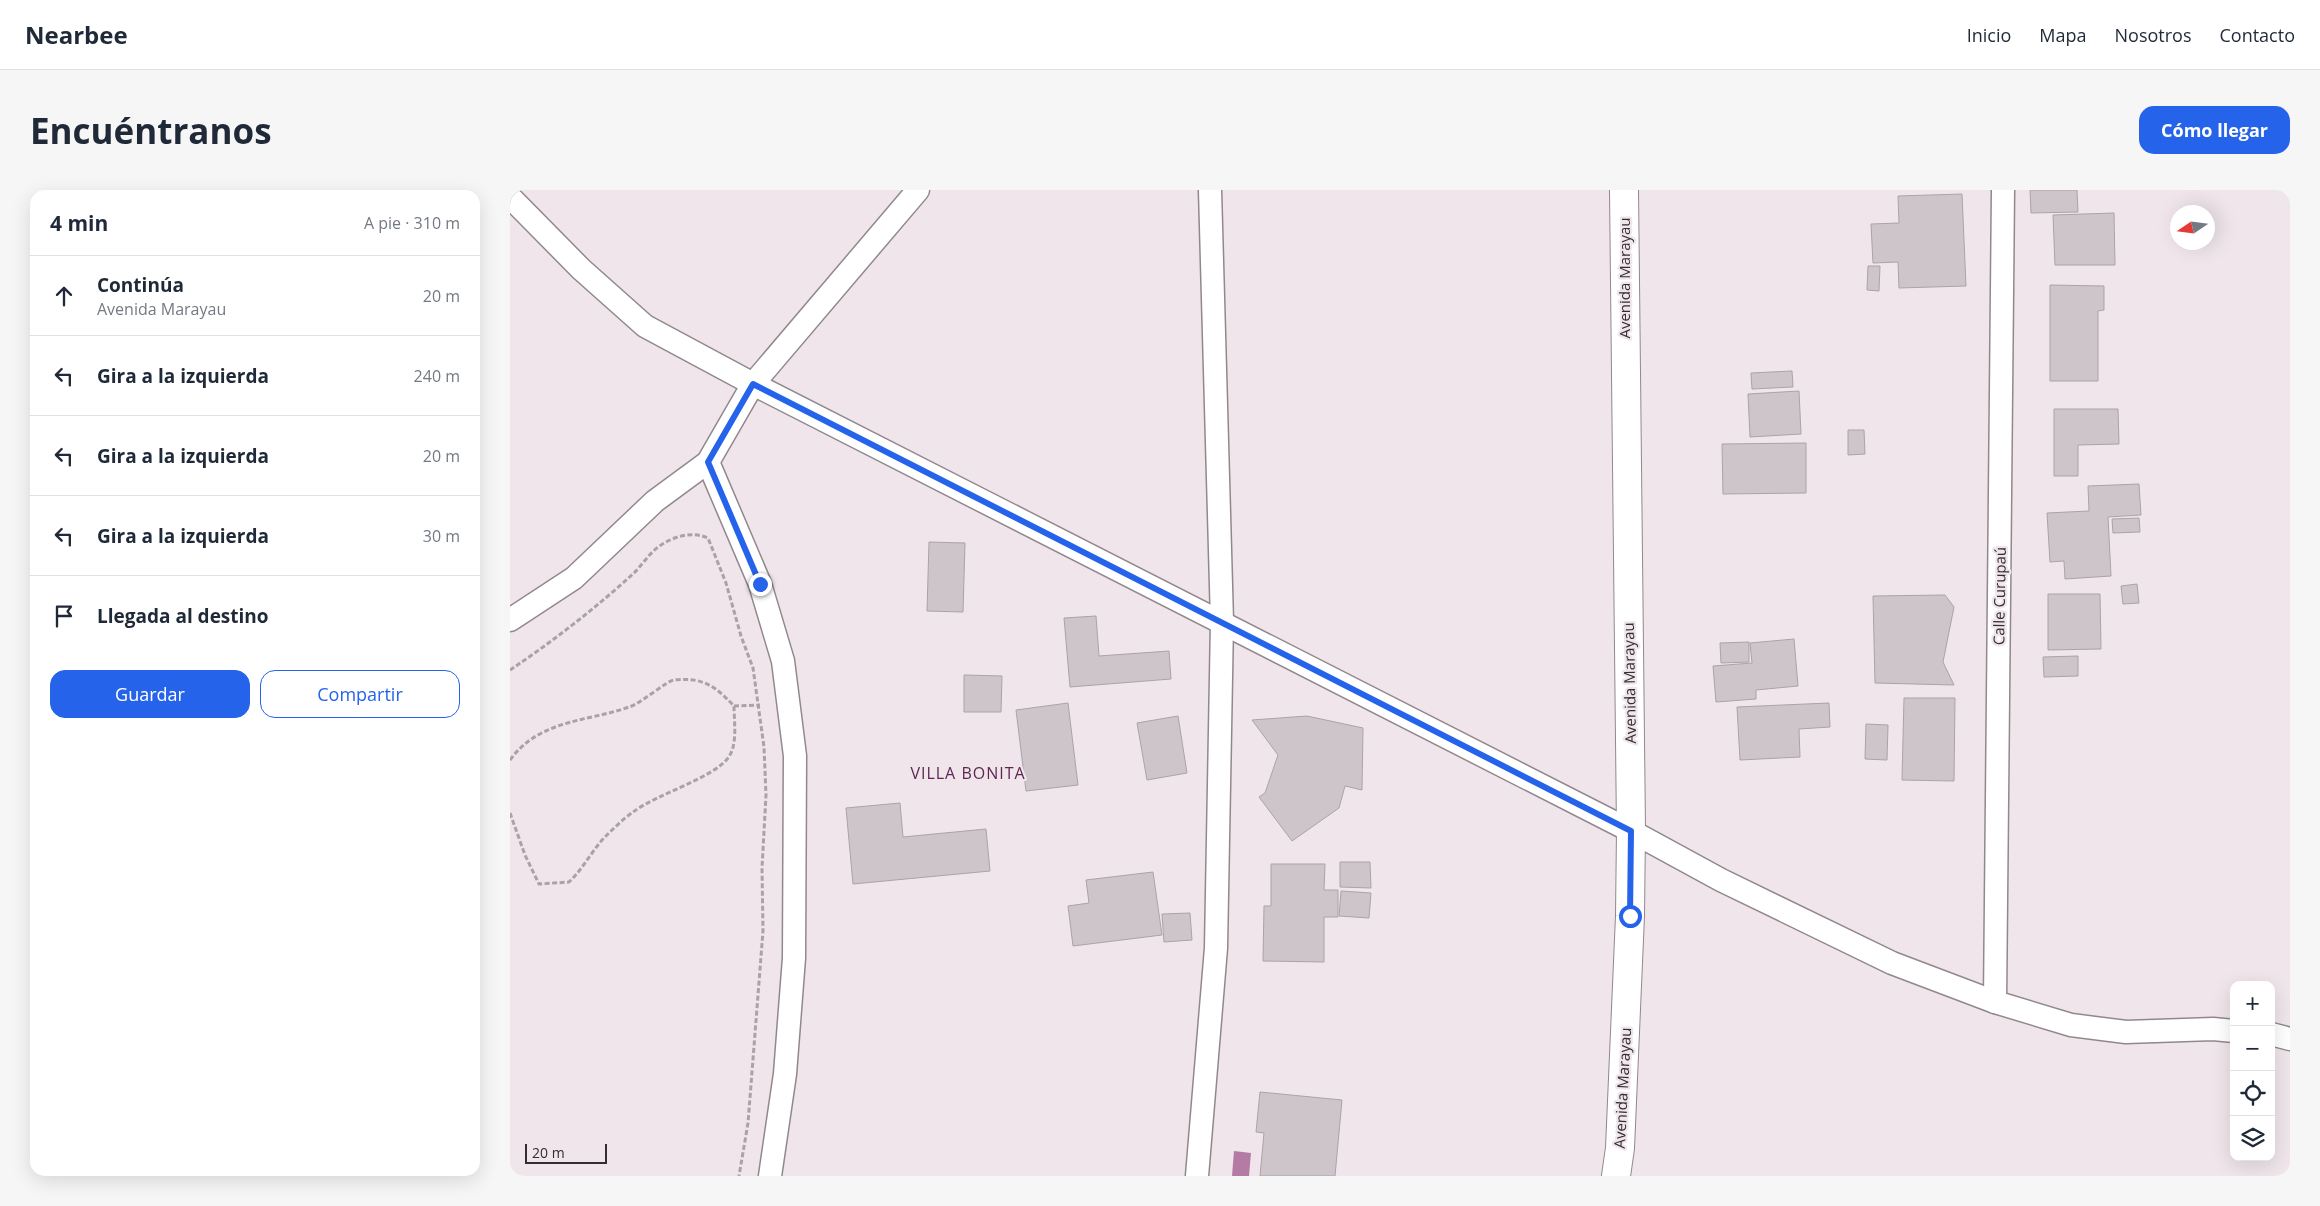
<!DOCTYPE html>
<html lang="es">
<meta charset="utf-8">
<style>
:root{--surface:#fff;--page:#f6f6f7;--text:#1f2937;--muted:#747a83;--line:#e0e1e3;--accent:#2563eb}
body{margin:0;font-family:"Open Sans",sans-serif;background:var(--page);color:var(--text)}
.controls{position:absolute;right:15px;bottom:15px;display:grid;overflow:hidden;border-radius:10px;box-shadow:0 5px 20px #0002}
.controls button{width:45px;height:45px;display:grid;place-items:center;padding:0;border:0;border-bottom:1px solid var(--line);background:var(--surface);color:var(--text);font:25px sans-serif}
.compass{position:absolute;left:1660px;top:15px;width:45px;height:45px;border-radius:50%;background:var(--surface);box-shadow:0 5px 20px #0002;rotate:257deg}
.scale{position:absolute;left:15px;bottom:12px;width:82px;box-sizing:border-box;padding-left:5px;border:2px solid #312d30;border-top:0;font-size:14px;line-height:18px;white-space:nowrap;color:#312d30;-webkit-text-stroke:4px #efe5eb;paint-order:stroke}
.stop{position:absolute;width:15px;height:15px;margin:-11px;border:4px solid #2563eb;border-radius:50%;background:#fff}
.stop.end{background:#2563eb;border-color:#fff;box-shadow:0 1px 5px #0008}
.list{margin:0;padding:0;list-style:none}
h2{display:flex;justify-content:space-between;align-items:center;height:65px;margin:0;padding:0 20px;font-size:21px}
h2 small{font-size:16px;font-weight:400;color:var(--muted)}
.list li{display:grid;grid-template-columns:32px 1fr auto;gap:15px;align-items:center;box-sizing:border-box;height:80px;padding:0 20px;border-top:1px solid var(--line)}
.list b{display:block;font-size:19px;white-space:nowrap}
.list p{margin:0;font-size:16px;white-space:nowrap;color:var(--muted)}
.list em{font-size:16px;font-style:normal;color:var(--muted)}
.actions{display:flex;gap:10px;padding:15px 20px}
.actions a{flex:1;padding:11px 0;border:1px solid var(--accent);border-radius:15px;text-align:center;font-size:18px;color:var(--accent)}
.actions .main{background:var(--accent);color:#fff}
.icon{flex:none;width:28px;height:28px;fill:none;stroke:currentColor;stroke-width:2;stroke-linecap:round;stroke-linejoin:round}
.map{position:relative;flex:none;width:1780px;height:986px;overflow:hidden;border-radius:15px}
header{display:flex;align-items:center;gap:30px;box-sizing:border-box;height:70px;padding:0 25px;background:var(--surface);border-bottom:1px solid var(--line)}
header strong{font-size:24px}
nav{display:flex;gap:28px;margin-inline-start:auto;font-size:18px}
.intro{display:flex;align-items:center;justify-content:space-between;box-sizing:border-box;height:120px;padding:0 30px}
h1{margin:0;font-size:35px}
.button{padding:12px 22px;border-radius:15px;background:var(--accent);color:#fff;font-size:18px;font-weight:700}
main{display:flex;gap:30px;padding:0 30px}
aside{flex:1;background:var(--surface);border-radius:15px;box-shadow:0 5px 20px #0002}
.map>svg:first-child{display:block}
.water{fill:#b47ba5}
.building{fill:#cec5cb;stroke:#aba3a9}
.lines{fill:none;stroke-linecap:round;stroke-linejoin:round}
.minor-casing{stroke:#91888e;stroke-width:25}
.tertiary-casing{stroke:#91888e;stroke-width:30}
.path{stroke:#aaa2a7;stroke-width:3;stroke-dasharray:5 2.5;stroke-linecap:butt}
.minor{stroke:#fff;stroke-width:22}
.tertiary{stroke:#fff;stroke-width:28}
.route{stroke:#2563eb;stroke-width:6}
.labels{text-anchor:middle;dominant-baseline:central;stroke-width:4.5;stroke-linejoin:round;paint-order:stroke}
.street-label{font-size:15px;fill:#312d30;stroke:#efe5eb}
.neighbourhood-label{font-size:16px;letter-spacing:1px;fill:#5e2651;stroke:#efe5eb}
</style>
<header>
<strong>Nearbee</strong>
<nav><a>Inicio</a><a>Mapa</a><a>Nosotros</a><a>Contacto</a></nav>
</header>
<div class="intro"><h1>Encuéntranos</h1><a class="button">Cómo llegar</a></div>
<main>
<aside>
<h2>4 min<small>A pie · 310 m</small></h2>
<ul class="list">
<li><svg class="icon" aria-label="ahead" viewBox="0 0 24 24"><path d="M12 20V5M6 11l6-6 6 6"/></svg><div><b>Continúa</b><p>Avenida Marayau</p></div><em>20 m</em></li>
<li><svg class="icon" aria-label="left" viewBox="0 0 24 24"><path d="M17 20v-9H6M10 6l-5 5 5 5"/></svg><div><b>Gira a la izquierda</b></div><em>240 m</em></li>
<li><svg class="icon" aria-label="left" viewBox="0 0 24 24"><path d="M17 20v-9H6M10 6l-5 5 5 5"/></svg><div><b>Gira a la izquierda</b></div><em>20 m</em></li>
<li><svg class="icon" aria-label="left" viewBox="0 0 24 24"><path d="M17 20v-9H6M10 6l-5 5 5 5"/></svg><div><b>Gira a la izquierda</b></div><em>30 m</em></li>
<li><svg class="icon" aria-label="arrive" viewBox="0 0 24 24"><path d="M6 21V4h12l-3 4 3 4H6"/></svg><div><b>Llegada al destino</b></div></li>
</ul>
<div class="actions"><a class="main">Guardar</a><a>Compartir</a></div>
</aside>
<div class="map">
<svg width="1780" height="986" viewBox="0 0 1780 986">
<rect width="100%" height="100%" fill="#efe5eb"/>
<!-- water -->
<polygon class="water" points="724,961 741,963 739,986 722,986"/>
<!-- building -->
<g class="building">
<polygon points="1520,0 1567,0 1568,22 1521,23"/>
<polygon points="1452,4 1456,96 1389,98 1388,72 1363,73 1361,34 1389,33 1388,6"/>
<polygon points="1604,23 1605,75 1545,75 1543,25"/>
<polygon points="1358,76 1370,76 1369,101 1357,100"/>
<polygon points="1540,95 1594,96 1594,120 1588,121 1588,191 1540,191"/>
<polygon points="1282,181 1283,197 1242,199 1241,183"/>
<polygon points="1289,201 1291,244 1240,247 1238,204"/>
<polygon points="1544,219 1608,219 1609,254 1568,255 1568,286 1544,286"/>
<polygon points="1338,240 1354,240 1355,264 1338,265"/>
<polygon points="1296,253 1296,303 1213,304 1212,254"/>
<polygon points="1629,294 1631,325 1598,327 1601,386 1555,389 1554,371 1540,372 1537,323 1579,321 1578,296"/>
<polygon points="1629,328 1630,342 1603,343 1602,329"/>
<polygon points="419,352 455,353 453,422 417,421"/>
<polygon points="1627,394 1629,413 1613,414 1611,396"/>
<polygon points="1538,404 1590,404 1591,459 1538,460"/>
<polygon points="1435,405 1444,417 1433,472 1444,495 1365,493 1363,406"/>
<polygon points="586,426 589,466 659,461 661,489 560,497 554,428"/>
<polygon points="1284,449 1288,496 1246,500 1246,509 1206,512 1203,476 1242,473 1240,453"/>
<polygon points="1239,452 1239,472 1211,473 1210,453"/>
<polygon points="1568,466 1568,486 1534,487 1533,467"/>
<polygon points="454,485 492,486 491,522 454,522"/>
<polygon points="1394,508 1445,508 1444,591 1392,590"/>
<polygon points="558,513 568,595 516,601 506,520"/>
<polygon points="1319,513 1320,537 1289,539 1290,567 1230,570 1227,517"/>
<polygon points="668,526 677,583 637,590 627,533"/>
<polygon points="797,526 853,538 852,600 835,596 829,618 782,651 749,607 755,603 768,565 742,530"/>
<polygon points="1356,534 1378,535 1377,570 1355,569"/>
<polygon points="390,613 393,647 476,639 480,681 343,694 336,618"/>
<polygon points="830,672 860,672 861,698 830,697"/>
<polygon points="761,674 815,674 814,700 828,700 828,727 814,727 814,772 753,771 754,716 761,716"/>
<polygon points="643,682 652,745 563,756 558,716 579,713 576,690"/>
<polygon points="831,701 861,703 859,728 829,726"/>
<polygon points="680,723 682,750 654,752 652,724"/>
<polygon points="750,902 832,910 825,986 750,986 754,943 746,942"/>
</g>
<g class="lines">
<!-- minor casing -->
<g class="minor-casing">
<g id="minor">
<polyline points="0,7 71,79 135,136 243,194 1121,641 1211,690 1382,773 1485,812 1561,835 1616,842 1703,839 1724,841"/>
<polyline points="198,272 250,394 273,471 285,566 284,768 275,884 260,986"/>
<polyline points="0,430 64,388 145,311 198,272 243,194 408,0"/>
<polyline points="1485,812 1493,0"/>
<polyline points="1761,844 1780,849"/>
<polyline points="687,986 706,758 712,432 700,0"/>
</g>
</g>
<!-- tertiary casing -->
<g class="tertiary-casing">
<polyline id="tertiary" points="1106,986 1110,958 1120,726 1121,641 1114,0"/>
</g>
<!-- path -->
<g class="path">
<path d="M0,480c42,-28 87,-63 124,-97 9,-9 16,-21 27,-28 14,-9 31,-14 47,-7l18,45 15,53 12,32 11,79 2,48 -4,73 1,63 -15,192 -9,53"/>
<polyline points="224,516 250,515"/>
<path d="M0,570c30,-41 77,-38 119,-53 13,-4 37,-26 45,-27 29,-3 41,6 60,26 0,16 4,39 -6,52 -15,20 -71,36 -95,54 -10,7 -20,17 -29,26 -13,14 -21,31 -35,44l-30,2 -14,-29 -15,-42"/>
</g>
<!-- minor -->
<use href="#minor" class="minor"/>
<!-- tertiary -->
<use href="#tertiary" class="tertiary"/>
</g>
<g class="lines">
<!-- route -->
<polyline class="route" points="250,394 198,272 243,194 1121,641 1120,726"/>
</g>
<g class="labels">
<!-- street labels -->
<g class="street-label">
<text transform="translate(1114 88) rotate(-90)">Avenida Marayau</text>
<text transform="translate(1489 406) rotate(-89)">Calle Curupaú</text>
<text transform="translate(1119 493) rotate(-91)">Avenida Marayau</text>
<text transform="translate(1112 898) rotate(-87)">Avenida Marayau</text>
</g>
<!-- neighbourhood labels -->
<g class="neighbourhood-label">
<text x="458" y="583">VILLA BONITA</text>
</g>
</g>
</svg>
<div class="controls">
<button>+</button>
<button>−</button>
<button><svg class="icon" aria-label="locate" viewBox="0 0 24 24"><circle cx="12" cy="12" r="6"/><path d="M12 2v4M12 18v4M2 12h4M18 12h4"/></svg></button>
<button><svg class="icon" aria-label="layers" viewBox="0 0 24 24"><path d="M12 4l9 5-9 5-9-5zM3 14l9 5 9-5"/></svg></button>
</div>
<svg class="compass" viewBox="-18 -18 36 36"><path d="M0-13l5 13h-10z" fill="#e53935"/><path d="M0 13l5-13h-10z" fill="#747a83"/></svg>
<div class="scale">20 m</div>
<div class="stop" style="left:1120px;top:726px"></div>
<div class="stop end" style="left:250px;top:394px"></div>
</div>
</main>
